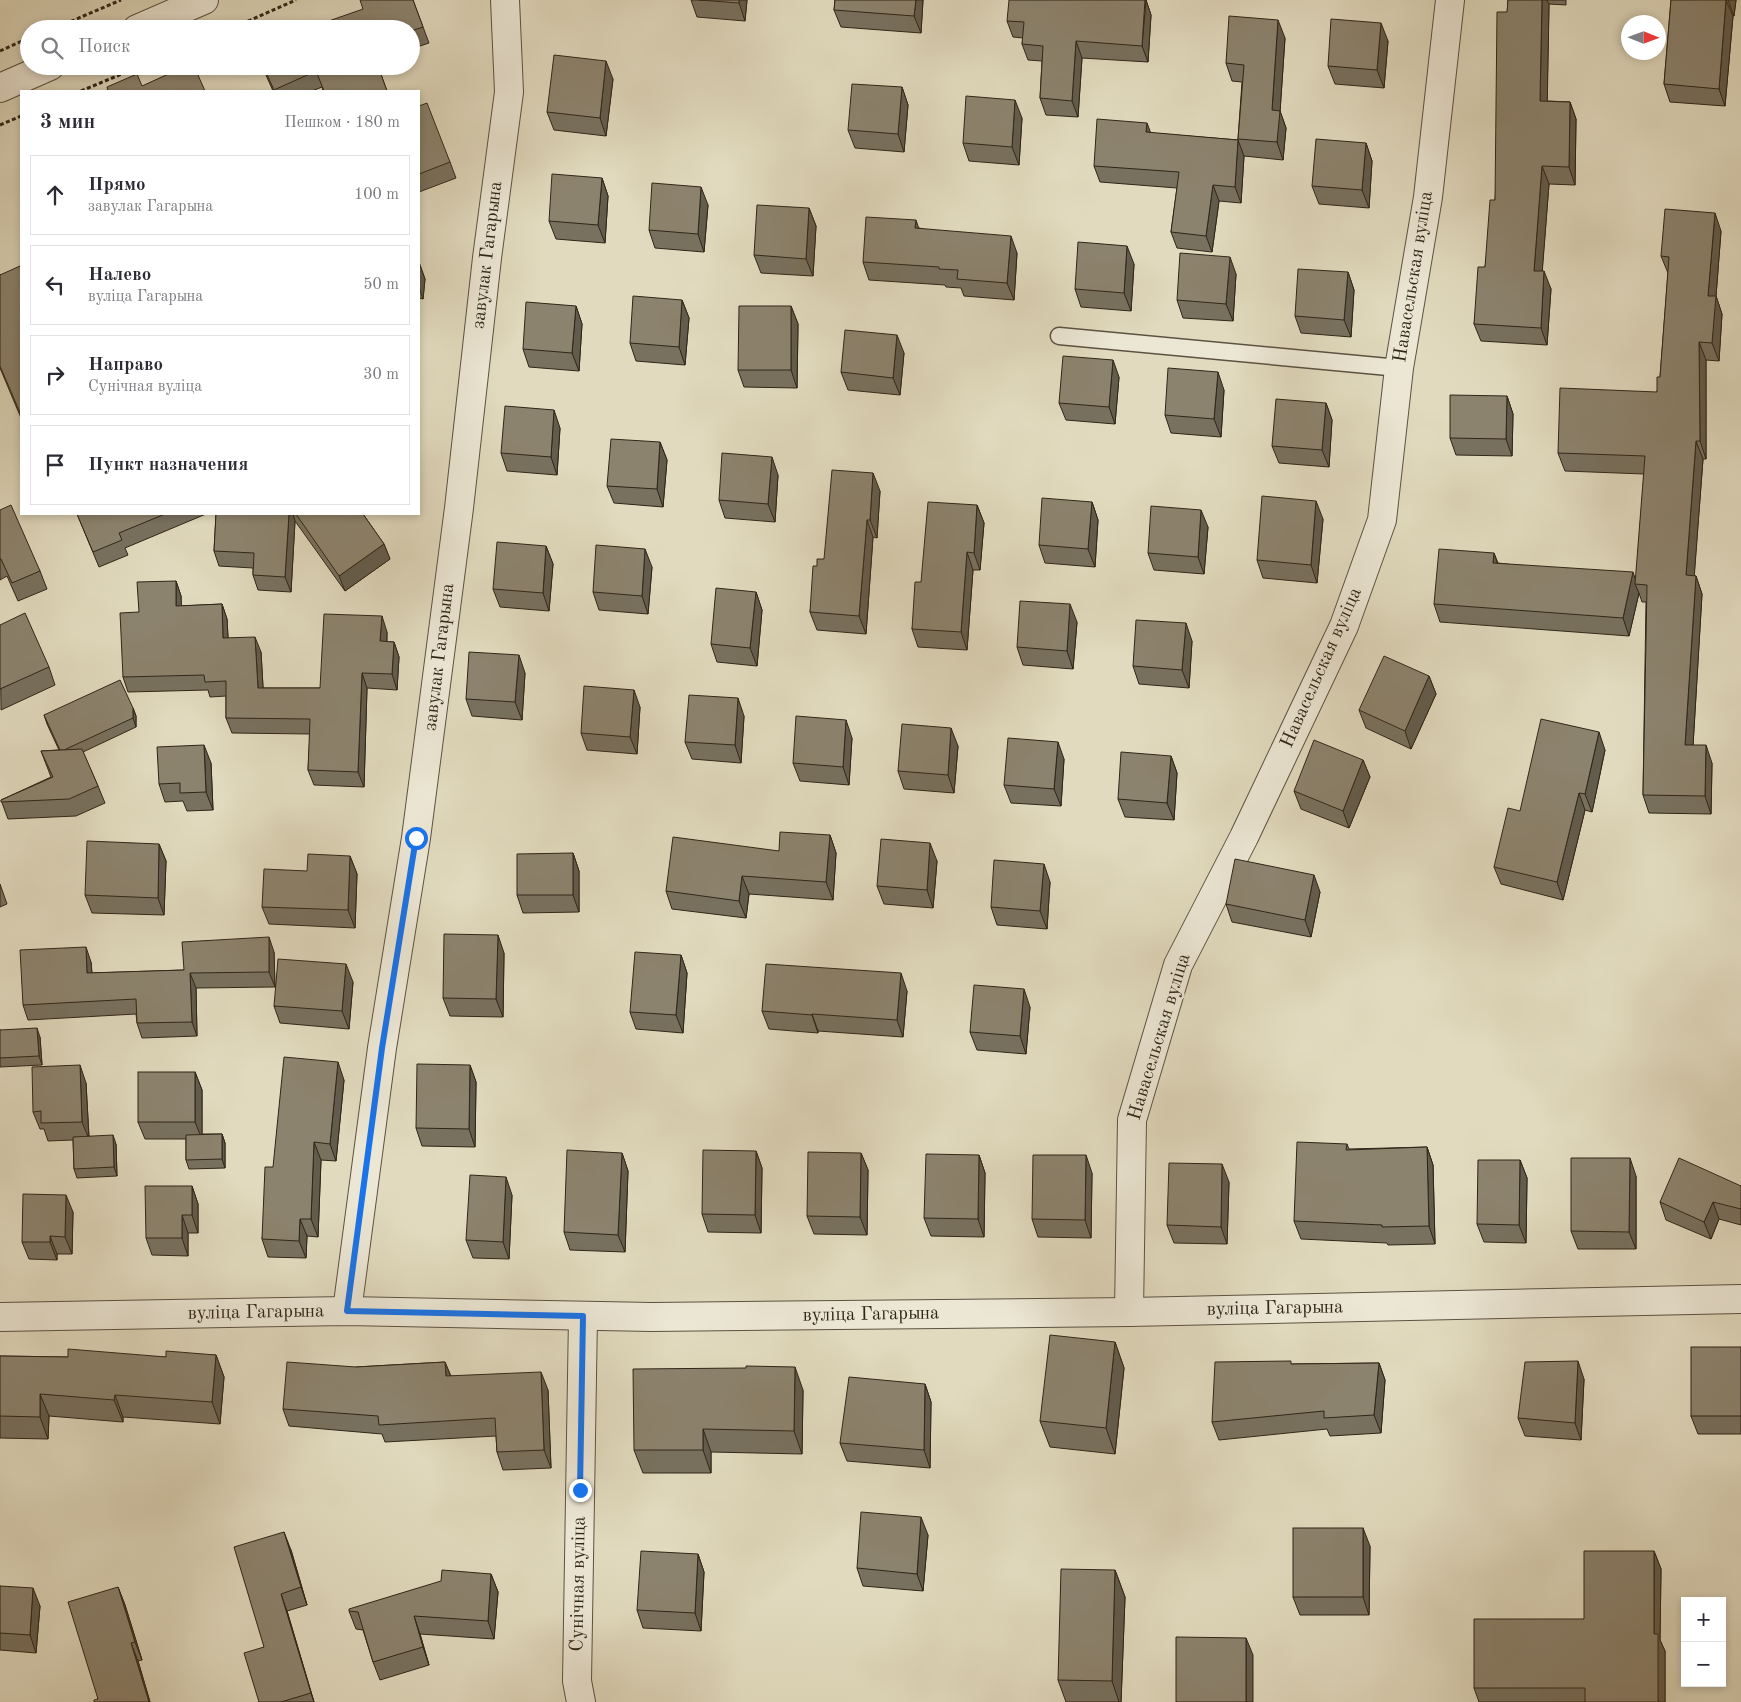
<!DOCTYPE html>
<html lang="ru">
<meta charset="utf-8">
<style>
:root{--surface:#fff;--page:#f7f7f7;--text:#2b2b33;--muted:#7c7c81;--line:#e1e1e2}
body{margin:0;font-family:"Old Standard TT",serif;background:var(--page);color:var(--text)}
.controls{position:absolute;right:15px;bottom:15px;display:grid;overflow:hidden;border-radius:0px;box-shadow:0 2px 8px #0003}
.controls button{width:45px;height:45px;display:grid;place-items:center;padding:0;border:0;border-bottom:1px solid var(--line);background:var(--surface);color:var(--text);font:25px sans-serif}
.compass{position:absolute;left:1621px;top:15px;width:45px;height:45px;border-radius:50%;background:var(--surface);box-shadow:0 2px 8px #0003;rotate:91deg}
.stop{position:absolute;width:15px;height:15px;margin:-11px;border:4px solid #1a73e8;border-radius:50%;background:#fff}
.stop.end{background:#1a73e8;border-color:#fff;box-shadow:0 1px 5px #0008}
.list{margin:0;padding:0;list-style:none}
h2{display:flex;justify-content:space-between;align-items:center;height:65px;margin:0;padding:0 20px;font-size:21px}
h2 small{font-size:16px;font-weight:400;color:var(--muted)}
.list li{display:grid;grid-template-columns:32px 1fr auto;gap:15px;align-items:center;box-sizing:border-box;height:80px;margin:0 10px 10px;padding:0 10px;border:1px solid var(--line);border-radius:0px}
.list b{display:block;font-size:19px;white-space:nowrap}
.list p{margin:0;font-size:16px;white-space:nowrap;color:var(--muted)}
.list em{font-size:16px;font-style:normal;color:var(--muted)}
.icon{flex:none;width:28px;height:28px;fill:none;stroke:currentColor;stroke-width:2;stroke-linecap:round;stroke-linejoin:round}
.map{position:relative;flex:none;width:1741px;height:1702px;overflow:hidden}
.search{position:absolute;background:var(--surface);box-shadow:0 2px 8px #0003;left:20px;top:20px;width:400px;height:55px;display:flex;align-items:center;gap:12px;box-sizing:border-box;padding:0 18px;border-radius:28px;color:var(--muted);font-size:19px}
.panel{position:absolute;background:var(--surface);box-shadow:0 2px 8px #0003;left:20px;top:90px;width:400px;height:425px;border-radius:0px}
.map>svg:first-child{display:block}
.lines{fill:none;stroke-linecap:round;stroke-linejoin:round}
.service-casing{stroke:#5c5242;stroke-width:19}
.minor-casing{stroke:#5c5242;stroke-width:30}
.tertiary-casing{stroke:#5c5242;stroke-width:30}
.path{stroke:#302518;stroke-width:3;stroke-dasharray:4 2.5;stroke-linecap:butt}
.service{stroke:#ece7d5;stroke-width:16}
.minor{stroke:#ece7d5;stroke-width:28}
.tertiary{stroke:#ece7d5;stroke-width:28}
.wall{fill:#78715f;stroke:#302518}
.shaded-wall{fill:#625c4d;stroke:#302518}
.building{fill:#8c836e;stroke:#302518}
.route{stroke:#1a73e8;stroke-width:6}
.labels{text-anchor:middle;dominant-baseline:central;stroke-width:5;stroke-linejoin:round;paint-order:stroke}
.street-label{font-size:19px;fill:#302518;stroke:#ece7d5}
</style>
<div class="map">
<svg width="1741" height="1702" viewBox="0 0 1741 1702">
<rect width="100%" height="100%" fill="#e1dabe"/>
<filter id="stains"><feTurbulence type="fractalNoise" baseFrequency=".004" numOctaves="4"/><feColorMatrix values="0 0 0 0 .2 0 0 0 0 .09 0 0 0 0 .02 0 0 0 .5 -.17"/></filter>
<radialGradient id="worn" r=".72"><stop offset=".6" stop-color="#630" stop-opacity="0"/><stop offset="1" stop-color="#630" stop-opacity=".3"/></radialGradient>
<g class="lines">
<!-- service casing -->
<g class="service-casing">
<polyline id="service" points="1059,336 1399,368"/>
</g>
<!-- minor casing -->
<g class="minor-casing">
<g id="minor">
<polyline points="137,29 204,0"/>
<polyline points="0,88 50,66"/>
<polyline points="347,1311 382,1048 416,838 459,508 487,258 509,92 505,0"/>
<polyline points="1129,1312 1132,1120 1178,965 1244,837 1344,626 1382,520 1399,368 1428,197 1450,0"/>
<polyline points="581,1702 577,1681 583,1316"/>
</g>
</g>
<!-- tertiary casing -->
<g class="tertiary-casing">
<polyline id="tertiary" points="0,1317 347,1311 652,1317 1129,1312 1741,1299"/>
</g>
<!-- path -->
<g class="path">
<polyline points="53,29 121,0"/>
<polyline points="230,29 296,0"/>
<polyline points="0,51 22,41"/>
<polyline points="81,91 141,66"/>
<polyline points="0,125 21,116"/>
</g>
<!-- service -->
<use href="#service" class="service"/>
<!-- minor -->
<use href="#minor" class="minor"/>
<!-- tertiary -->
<use href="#tertiary" class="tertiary"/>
</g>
<!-- wall -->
<g class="wall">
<polygon points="413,0 429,43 411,49 411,29"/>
<polygon points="691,0 747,0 745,21 697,17"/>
<polygon points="835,0 923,0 921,33 841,27 834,10"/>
<polygon points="1146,0 1151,15 1148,62 1082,58 1078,117 1046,115 1040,98 1042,61 1028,60 1022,44 1023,38 1013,37 1007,21"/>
<polygon points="1508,0 1566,0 1566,5 1549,4 1547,101 1570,102 1576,119 1575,185 1549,184 1542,271 1551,289 1547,345 1481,341 1474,324 1485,267 1495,200"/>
<polygon points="1671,0 1736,0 1734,16 1733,16 1725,106 1670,102 1664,84"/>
<polygon points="1285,38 1280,111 1286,128 1283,160 1244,156 1241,203 1219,201 1212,252 1177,248 1171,232 1177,188 1100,182 1094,166 1151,133 1238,140 1238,139 1242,82 1232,81 1226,63"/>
<polygon points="1388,41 1384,88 1335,84 1328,66"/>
<polygon points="262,66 378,66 387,91 323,91 322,87 312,91 273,91"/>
<polygon points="613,79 606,136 554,130 547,112"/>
<polygon points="902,87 908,105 904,152 855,148 848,130"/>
<polygon points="419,106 450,162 456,178 419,192"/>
<polygon points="1022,118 1019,165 969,161 963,143"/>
<polygon points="1366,143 1372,161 1369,208 1319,204 1312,186"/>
<polygon points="602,178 608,196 605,243 556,239 549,221"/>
<polygon points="708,205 704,252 655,248 649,230"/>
<polygon points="809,208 816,226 813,276 761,273 754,255"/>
<polygon points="919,228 1017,253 1014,300 964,296 961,288 946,287 945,285 869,280 863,262"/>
<polygon points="1721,231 1716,296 1722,314 1719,361 1706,360 1706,459 1703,459 1694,576 1696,576 1702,594 1693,745 1712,763 1711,814 1649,813 1643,795 1646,602 1642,602 1639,593 1629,636 1440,622 1434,604 1494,553 1498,563 1636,580 1644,474 1565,471 1558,453 1657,392 1660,377 1668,273 1661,256"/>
<polygon points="419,262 425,279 423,299 419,298 419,303"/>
<polygon points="1134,264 1131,311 1081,307 1075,289"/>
<polygon points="21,270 21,418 0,368 0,275"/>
<polygon points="1348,272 1354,290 1351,337 1301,333 1295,316"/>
<polygon points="1236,274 1233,321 1183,318 1177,300"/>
<polygon points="682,300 689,318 685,365 636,361 630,343"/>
<polygon points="576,306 582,324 579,371 529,367 523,349"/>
<polygon points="791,306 798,324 797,388 744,387 738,370"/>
<polygon points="904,353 900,395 848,390 841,372"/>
<polygon points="1119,377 1115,424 1066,420 1059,403"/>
<polygon points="1224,390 1221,437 1171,433 1165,415"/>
<polygon points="1507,396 1513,414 1512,456 1456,455 1450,438"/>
<polygon points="1326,403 1332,420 1329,467 1279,463 1272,446"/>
<polygon points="560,428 557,475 507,471 501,453"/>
<polygon points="660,442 667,460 663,507 614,503 607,486"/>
<polygon points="778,475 775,522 725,518 719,500"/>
<polygon points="880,491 877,538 873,537 866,634 817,630 810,612 817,566 824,559"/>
<polygon points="1092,502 1098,520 1095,567 1045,563 1039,545"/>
<polygon points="977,505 984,523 980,570 973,570 967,650 918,647 912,629 921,582"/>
<polygon points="0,510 40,571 47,589 18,601 7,576 0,580"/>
<polygon points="77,514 206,514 125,548 128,555 99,567"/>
<polygon points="216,514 363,514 384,544 390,559 345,591 295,521 291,592 258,590 253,575 253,568 219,566 214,551"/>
<polygon points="1323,519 1317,583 1263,578 1257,560"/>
<polygon points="1208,527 1204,574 1154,570 1148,553"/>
<polygon points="546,546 553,564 549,611 500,607 493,589"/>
<polygon points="652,567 648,614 599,610 593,592"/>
<polygon points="176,581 181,596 181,606 222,604 227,619 228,638 261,652 263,688 320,688 387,632 387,642 394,642 399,657 397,690 367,688 364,787 314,785 308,770 310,734 232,733 226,718 226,696 210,697 208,690 128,692 123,677 139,612"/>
<polygon points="756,592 762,610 757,666 717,662 711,644"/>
<polygon points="1077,622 1073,669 1023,665 1017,647"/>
<polygon points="0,625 49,667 55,685 1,710"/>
<polygon points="1192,641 1189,688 1139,684 1133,666"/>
<polygon points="525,673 522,720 472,716 466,699"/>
<polygon points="1429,676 1436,694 1411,749 1366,728 1359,710"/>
<polygon points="640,707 637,754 587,750 581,733"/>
<polygon points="133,708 136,716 136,727 83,752 98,786 105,803 76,816 8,819 1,800 51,777 41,751 59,750 47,724 44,715"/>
<polygon points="744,716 741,763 692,759 685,742"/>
<polygon points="852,738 849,785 800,781 793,763"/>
<polygon points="958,746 954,793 904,789 898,771"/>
<polygon points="1605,750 1592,812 1585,810 1563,900 1501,884 1494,867 1520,811"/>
<polygon points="1171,756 1177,773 1174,820 1125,817 1118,799"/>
<polygon points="1064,759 1061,806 1011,803 1004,785"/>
<polygon points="1363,760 1370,777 1349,828 1301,809 1294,791"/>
<polygon points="211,763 213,810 187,811 183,801 165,802 159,784"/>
<polygon points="830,835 836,853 833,900 749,894 746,918 672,909 666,891 779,851"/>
<polygon points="159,844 166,861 164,915 92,913 85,895"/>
<polygon points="573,853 579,871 579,912 523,913 517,895"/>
<polygon points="350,856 357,874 355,928 269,924 262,907"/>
<polygon points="937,861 933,908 884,904 877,886"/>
<polygon points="1050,882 1047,929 997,925 991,907"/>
<polygon points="0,884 7,904 0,907"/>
<polygon points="1320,892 1311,937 1232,922 1226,904"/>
<polygon points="274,952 275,987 196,988 197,1036 142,1038 137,1023 136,1014 28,1020 23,1005 91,962 92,973 184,970"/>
<polygon points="504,953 503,1017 450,1016 443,998"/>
<polygon points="681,955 687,973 683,1033 636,1029 630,1012"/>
<polygon points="353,982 349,1029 280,1023 274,1006"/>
<polygon points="907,991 903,1037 818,1031 818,1033 769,1029 762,1011"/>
<polygon points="1030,1007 1026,1054 977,1050 970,1032"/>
<polygon points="0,1030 40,1037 42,1065 0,1067"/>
<polygon points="470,1065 476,1082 475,1147 422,1146 416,1128"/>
<polygon points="195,1072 202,1090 202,1134 222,1134 225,1143 225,1168 189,1169 186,1160 186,1139 145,1139 138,1122"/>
<polygon points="344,1080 336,1161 321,1160 318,1237 307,1236 306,1258 268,1257 262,1239 273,1167"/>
<polygon points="86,1083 89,1136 116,1144 117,1176 77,1178 74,1169 73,1140 48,1141 44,1129 40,1129 33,1112"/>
<polygon points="1347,1144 1349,1149 1427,1147 1433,1165 1435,1244 1388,1245 1387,1243 1301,1239 1294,1221"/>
<polygon points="756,1151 762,1168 761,1233 708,1232 702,1214"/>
<polygon points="622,1153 628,1171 625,1252 570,1250 564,1232"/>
<polygon points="861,1153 868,1170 867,1235 814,1234 807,1216"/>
<polygon points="979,1155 985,1173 984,1237 931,1236 924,1218"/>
<polygon points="1520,1160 1527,1178 1526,1243 1484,1242 1477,1224"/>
<polygon points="1092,1173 1091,1238 1038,1237 1032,1219"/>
<polygon points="1636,1176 1636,1249 1578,1249 1571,1231"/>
<polygon points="1229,1182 1227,1244 1174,1243 1167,1225"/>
<polygon points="192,1186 198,1204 198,1233 188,1233 188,1256 152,1255 146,1238"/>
<polygon points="1741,1186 1741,1225 1719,1219 1711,1239 1666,1220 1660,1202"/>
<polygon points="512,1195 509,1259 473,1258 466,1240"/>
<polygon points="73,1212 72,1254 57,1254 57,1260 29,1259 22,1242"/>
<polygon points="1115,1342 1124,1368 1115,1454 1050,1447 1040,1421"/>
<polygon points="1741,1347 1741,1434 1698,1434 1691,1416"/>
<polygon points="216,1355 224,1377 220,1424 123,1417 123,1422 49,1416 48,1439 0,1438 0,1356 68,1357 166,1357"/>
<polygon points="445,1362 451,1376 548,1390 551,1468 503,1470 497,1452 496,1436 385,1442 382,1434 289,1426 283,1409 356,1367"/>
<polygon points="1379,1363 1385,1380 1381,1433 1330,1436 1327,1429 1219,1440 1212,1422 1292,1364"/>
<polygon points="1584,1379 1581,1440 1525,1436 1518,1418"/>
<polygon points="925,1384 931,1402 930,1468 847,1461 840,1443"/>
<polygon points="803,1390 802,1454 711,1452 711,1473 643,1473 634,1450"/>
<polygon points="928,1535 923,1591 863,1586 857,1568"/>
<polygon points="1370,1546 1369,1615 1300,1615 1293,1597"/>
<polygon points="291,1550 307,1605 287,1611 314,1702 259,1702 264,1647"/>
<polygon points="1654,1551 1661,1569 1660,1640 1665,1651 1665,1702 1479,1702 1474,1688 1584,1619"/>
<polygon points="698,1554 704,1572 701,1631 643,1628 637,1610"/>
<polygon points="1115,1570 1125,1597 1121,1702 1066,1702 1058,1680"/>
<polygon points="491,1574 498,1592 494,1639 420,1634 429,1665 380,1680 373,1662 363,1630 356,1629 349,1611"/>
<polygon points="0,1586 40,1606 36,1653 0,1650"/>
<polygon points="118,1587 125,1605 142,1660 138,1661 150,1702 94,1702 98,1699"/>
</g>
<!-- shaded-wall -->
<g class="shaded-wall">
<polygon points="739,0 747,0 745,21 739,3"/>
<polygon points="916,0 923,0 921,33 914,16"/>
<polygon points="1146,0 1151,15 1148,62 1142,46"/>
<polygon points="1542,0 1547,0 1549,4 1547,119 1540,101"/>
<polygon points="1726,0 1733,16 1725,106 1719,89"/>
<polygon points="1728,0 1736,0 1734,16"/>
<polygon points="1278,20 1285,38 1280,112 1280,111 1286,128 1283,160 1277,142 1272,110"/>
<polygon points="1381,23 1388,41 1384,88 1377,70"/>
<polygon points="1076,41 1082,58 1078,117 1072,101"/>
<polygon points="606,61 613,79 606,136 600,118"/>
<polygon points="902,87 908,105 904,152 898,134"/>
<polygon points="1015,100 1022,118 1019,165 1012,147"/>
<polygon points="1570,102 1576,119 1575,185 1569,167"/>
<polygon points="1147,123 1153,139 1146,132"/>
<polygon points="1238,140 1244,156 1241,203 1235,187"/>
<polygon points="1366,143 1372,161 1369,208 1362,190"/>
<polygon points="1542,166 1549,184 1541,288 1534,271"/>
<polygon points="602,178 608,196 605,243 598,225"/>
<polygon points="1213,185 1219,201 1212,252 1206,236"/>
<polygon points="701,187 708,205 704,252 698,234"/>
<polygon points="809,208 816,226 813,276 806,259"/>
<polygon points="1715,213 1721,231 1716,296 1722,314 1719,361 1712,343 1708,296"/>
<polygon points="916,220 922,238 915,228"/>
<polygon points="1011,236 1017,253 1014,300 1007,283"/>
<polygon points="1127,246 1134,264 1131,311 1124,293"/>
<polygon points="1230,257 1236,274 1233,321 1226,304"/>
<polygon points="419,263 425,279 423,299 419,287"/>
<polygon points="1544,271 1551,289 1547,345 1541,328"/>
<polygon points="1348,272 1354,290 1351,337 1344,320"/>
<polygon points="682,300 689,318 685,365 679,347"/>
<polygon points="576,306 582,324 579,371 572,353"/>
<polygon points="791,306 798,324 797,388 791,370"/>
<polygon points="897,335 904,353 900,395 893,378"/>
<polygon points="1699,342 1706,360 1706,459 1700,441"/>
<polygon points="1113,360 1119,377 1115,424 1109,407"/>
<polygon points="1218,372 1224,390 1221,437 1214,419"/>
<polygon points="1507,396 1513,414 1512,456 1506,439"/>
<polygon points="1326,403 1332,420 1329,467 1322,450"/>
<polygon points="554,410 560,428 557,475 551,457"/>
<polygon points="1696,441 1703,459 1693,593 1686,575"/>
<polygon points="660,442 667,460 663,507 657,489"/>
<polygon points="772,457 778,475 775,522 768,504"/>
<polygon points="873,473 880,491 877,538 870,520"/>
<polygon points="1316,501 1323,519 1317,583 1311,565"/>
<polygon points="1092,502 1098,520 1095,567 1088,549"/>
<polygon points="977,505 984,523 980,570 974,553"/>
<polygon points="1201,510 1208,527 1204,574 1198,557"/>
<polygon points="289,514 293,514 295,521 291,592 285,577"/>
<polygon points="867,520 873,537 866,634 859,616"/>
<polygon points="384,544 390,559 345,591 339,576"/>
<polygon points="546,546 553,564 549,611 543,593"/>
<polygon points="645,549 652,567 648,614 642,596"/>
<polygon points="967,552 973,570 967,650 961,632"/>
<polygon points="1494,553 1500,571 1493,563"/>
<polygon points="1633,572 1637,584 1635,584 1639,593 1629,636 1623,618"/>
<polygon points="1696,576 1702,594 1692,763 1685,745"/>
<polygon points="176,581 181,596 182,621 176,606"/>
<polygon points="756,592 762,610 757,666 750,648"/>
<polygon points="222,604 227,619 229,653 223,638"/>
<polygon points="1070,604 1077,622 1073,669 1067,651"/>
<polygon points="382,616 387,632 386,657 380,641"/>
<polygon points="1186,623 1192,641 1189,688 1182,670"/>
<polygon points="255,637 261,652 264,703 258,688"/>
<polygon points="394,642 399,657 397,690 392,674"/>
<polygon points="519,655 525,673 522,720 515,702"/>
<polygon points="362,673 367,688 364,787 358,772"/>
<polygon points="1429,676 1436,694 1411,749 1405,731"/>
<polygon points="634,690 640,707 637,754 630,737"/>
<polygon points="738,698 744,716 741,763 735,745"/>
<polygon points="133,708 136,716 136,727 133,718"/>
<polygon points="846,720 852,738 849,785 843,767"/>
<polygon points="951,728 958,746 954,793 948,775"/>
<polygon points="1599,732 1605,750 1592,812 1585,794"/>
<polygon points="1058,742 1064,759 1061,806 1054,789"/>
<polygon points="204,745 211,763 213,810 206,792"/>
<polygon points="1706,745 1712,763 1711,814 1705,796"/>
<polygon points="1171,756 1177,773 1174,820 1167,803"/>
<polygon points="1363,760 1370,777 1349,828 1343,811"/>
<polygon points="1579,793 1585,810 1563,900 1557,882"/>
<polygon points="830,835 836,853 833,900 826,882"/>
<polygon points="930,843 937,861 933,908 927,890"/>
<polygon points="159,844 166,861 164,915 158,898"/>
<polygon points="573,853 579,871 579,912 573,895"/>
<polygon points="350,856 357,874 355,928 348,910"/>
<polygon points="1044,864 1050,882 1047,929 1040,911"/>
<polygon points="1314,875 1320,892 1311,937 1305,920"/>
<polygon points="742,876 749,894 746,918 739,901"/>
<polygon points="498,935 504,953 503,1017 496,999"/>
<polygon points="269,937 274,952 275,987 269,972"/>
<polygon points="86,947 91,962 93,988 87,973"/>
<polygon points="681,955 687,973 683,1033 676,1015"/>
<polygon points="346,964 353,982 349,1029 342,1011"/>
<polygon points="190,973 196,988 197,1036 192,1022"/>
<polygon points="901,973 907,991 903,1037 897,1020"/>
<polygon points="1024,989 1030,1007 1026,1054 1020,1036"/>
<polygon points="812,1014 818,1031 818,1033 812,1015"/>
<polygon points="37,1028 40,1037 42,1065 39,1056"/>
<polygon points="338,1062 344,1080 336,1161 330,1144"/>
<polygon points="80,1065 86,1083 89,1139 82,1122"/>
<polygon points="470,1065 476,1082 475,1147 469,1129"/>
<polygon points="195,1072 202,1090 202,1139 195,1122"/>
<polygon points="222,1134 225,1143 225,1168 222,1159"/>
<polygon points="113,1135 116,1144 117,1176 114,1167"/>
<polygon points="314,1142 321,1160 318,1237 311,1219"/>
<polygon points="1427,1147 1433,1165 1435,1244 1429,1226"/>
<polygon points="756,1151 762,1168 761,1233 755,1215"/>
<polygon points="622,1153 628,1171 625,1252 618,1235"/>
<polygon points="861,1153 868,1170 867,1235 860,1217"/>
<polygon points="979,1155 985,1173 984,1237 978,1219"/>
<polygon points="1086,1155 1092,1173 1091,1238 1085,1220"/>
<polygon points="1630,1158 1636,1176 1636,1249 1629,1232"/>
<polygon points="1520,1160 1527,1178 1526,1243 1519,1225"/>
<polygon points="1222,1164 1229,1182 1227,1244 1221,1227"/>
<polygon points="506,1177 512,1195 509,1259 503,1242"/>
<polygon points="192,1186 198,1204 198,1233 192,1215"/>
<polygon points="66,1195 73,1212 72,1254 65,1237"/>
<polygon points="1713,1202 1719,1219 1711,1239 1704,1222"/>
<polygon points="182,1215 188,1233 188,1256 182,1238"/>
<polygon points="300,1219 307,1236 306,1258 299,1241"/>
<polygon points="50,1236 57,1254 57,1260 50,1242"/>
<polygon points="1115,1342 1124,1368 1115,1454 1106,1428"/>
<polygon points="216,1355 224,1377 220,1424 212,1402"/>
<polygon points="1578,1361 1584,1379 1581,1440 1575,1423"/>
<polygon points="445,1362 452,1380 446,1376"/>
<polygon points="1379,1363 1385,1380 1381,1433 1374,1415"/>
<polygon points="795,1367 803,1390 802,1454 794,1431"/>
<polygon points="541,1372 548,1390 551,1468 544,1450"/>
<polygon points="925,1384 931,1402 930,1468 924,1450"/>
<polygon points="40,1394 49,1416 48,1439 40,1417"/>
<polygon points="115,1395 123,1417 123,1422 114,1400"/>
<polygon points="703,1429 711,1452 711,1473 703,1450"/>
<polygon points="921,1517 928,1535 923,1591 917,1574"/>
<polygon points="1363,1528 1370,1546 1369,1615 1363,1597"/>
<polygon points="284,1532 291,1550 307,1605 301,1587"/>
<polygon points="1654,1551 1661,1569 1660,1640 1665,1651 1665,1702 1658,1702 1654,1634"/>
<polygon points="698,1554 704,1572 701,1631 695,1613"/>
<polygon points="1115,1570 1125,1597 1121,1702 1119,1702 1112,1681"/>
<polygon points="491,1574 498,1592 494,1639 488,1621"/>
<polygon points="118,1587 125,1605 142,1660 135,1642"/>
<polygon points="33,1588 40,1606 36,1653 30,1635"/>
<polygon points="281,1594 287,1611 314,1702 311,1693"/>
<polygon points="414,1616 420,1634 429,1665 423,1647"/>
<polygon points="1246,1638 1253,1655 1253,1702 1246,1702"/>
<polygon points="131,1643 138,1661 150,1702 149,1702"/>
</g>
<!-- building -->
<g class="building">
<polygon points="360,0 413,0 423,27 411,31 411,29 306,29 363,9"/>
<polygon points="699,0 739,0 739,3"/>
<polygon points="835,0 916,0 914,16 834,10"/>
<polygon points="1009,0 1145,0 1142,46 1076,41 1072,101 1040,98 1043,46 1022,44 1024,22 1007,21"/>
<polygon points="1508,0 1542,0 1540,101 1570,102 1569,167 1542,166 1534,271 1544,271 1541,328 1474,324 1478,267 1485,267 1490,200 1495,200 1497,12 1507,12"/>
<polygon points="1671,0 1726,0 1719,89 1664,84"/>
<polygon points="1229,16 1278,20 1272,110 1280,111 1277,142 1238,139 1244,65 1226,63"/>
<polygon points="1331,19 1381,23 1377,70 1328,66"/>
<polygon points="299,22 302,29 282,29"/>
<polygon points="554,55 606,61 600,118 547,112"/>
<polygon points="186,66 194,66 205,91 108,91 107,87 137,74 142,86"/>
<polygon points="263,66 378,66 387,91 324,91 316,71 274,90"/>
<polygon points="852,84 902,87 898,134 848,130"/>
<polygon points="966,96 1015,100 1012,147 963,143"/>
<polygon points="427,103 450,162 419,174 419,106"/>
<polygon points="1097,119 1147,123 1146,132 1238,140 1235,187 1213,185 1206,236 1171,232 1179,172 1094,166"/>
<polygon points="1316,139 1366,143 1362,190 1312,186"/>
<polygon points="552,174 602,178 598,225 549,221"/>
<polygon points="652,183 701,187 698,234 649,230"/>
<polygon points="757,205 809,208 806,259 754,255"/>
<polygon points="1665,209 1715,213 1708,296 1716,296 1712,343 1699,342 1700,441 1696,441 1686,575 1696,576 1685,745 1706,745 1705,796 1643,795 1647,585 1635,584 1645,456 1558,453 1560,388 1657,392 1657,377 1660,377 1669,257 1661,256"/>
<polygon points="866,217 916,220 915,228 1011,236 1007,283 957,279 958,270 939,269 939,267 863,262"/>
<polygon points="1078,242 1127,246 1124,293 1075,289"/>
<polygon points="1180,253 1230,257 1226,304 1177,300"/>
<polygon points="20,266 21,270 21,415 0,366 0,275"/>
<polygon points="1298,269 1348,272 1344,320 1295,316"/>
<polygon points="633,296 682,300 679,347 630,343"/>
<polygon points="526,302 576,306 572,353 523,349"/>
<polygon points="739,306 791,306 791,370 738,370"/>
<polygon points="845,330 897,335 893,378 841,372"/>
<polygon points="1063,356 1113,360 1109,407 1059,403"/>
<polygon points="1168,368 1218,372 1214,419 1165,415"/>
<polygon points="1450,395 1507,396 1506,439 1450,438"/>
<polygon points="1276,399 1326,403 1322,450 1272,446"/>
<polygon points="505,406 554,410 551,457 501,453"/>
<polygon points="611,439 660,442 657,489 607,486"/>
<polygon points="722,453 772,457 768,504 719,500"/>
<polygon points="832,470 873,473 870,520 867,520 859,616 810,612 813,566 817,566 817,559 824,559"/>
<polygon points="1262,496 1316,501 1311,565 1257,560"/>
<polygon points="1042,498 1092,502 1088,549 1039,545"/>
<polygon points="928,502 977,505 974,553 967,552 961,632 912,629 915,582 921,582"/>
<polygon points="11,505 40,571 12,583 1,559 0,559 0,510"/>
<polygon points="1151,506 1201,510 1198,557 1148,553"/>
<polygon points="77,514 165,514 119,533 122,540 93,552"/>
<polygon points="216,514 289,514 285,577 253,575 254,553 214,551"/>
<polygon points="296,514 363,514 384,544 339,576"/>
<polygon points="497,542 546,546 543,593 493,589"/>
<polygon points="596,545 645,549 642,596 593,592"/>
<polygon points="1439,549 1494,553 1493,563 1633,572 1623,618 1434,604"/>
<polygon points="176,581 176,606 222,604 223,638 255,637 258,688 320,688 324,614 382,616 380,641 394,642 392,674 362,673 358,772 308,770 310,719 226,718 226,681 205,682 204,675 123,677 120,613 139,612 137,582"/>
<polygon points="716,588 756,592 750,648 711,644"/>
<polygon points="1020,601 1070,604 1067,651 1017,647"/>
<polygon points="25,613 49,667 0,689 0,625"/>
<polygon points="1136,620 1186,623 1182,670 1133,666"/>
<polygon points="469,652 519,655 515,702 466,699"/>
<polygon points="1384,656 1429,676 1405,731 1359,710"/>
<polygon points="120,680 133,708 133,718 64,750 60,750 44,715"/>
<polygon points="584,686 634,690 630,737 581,733"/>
<polygon points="689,695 738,698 735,745 685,742"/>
<polygon points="796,716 846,720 843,767 793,763"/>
<polygon points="1541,719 1599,732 1585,794 1579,793 1557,882 1494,867 1508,808 1520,811"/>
<polygon points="902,724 951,728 948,775 898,771"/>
<polygon points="1008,738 1058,742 1054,789 1004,785"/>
<polygon points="1314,740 1363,760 1343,811 1294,791"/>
<polygon points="204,745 206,792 180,793 180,783 159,784 157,747"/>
<polygon points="82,749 98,786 69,799 1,802 1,800 53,777 41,751"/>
<polygon points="1121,752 1171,756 1167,803 1118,799"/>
<polygon points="780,832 830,835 826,882 742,876 739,901 666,891 673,837 779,851"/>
<polygon points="881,839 930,843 927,890 877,886"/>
<polygon points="87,841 159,844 158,898 85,895"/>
<polygon points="573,853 573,895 517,895 517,854"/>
<polygon points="308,854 350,856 348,910 262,907 264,869 307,871"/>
<polygon points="1235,859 1314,875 1305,920 1226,904"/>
<polygon points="994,860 1044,864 1040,911 991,907"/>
<polygon points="444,934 498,935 496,999 443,998"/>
<polygon points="269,937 269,972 190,973 192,1022 137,1023 136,999 23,1005 20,950 86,947 87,973 184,970 182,942"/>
<polygon points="635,952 681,955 676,1015 630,1012"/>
<polygon points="278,959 346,964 342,1011 274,1006"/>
<polygon points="766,964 901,973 897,1020 812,1014 812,1015 762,1011"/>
<polygon points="974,985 1024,989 1020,1036 970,1032"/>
<polygon points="37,1028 39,1056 0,1058 0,1030"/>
<polygon points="284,1057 338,1062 330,1144 314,1142 311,1219 300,1219 299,1241 262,1239 265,1167 273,1167"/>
<polygon points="417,1064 470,1065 469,1129 416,1128"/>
<polygon points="80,1065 82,1122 41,1123 41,1111 33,1112 32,1067"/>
<rect x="138" y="1072" width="57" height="50"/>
<polygon points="222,1134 222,1159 186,1160 186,1135"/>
<polygon points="113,1135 114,1167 74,1169 73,1137"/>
<polygon points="1297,1142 1347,1144 1346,1150 1427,1147 1429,1226 1382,1227 1382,1225 1294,1221"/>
<polygon points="567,1150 622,1153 618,1235 564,1232"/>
<polygon points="703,1150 756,1151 755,1215 702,1214"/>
<polygon points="808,1152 861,1153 860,1217 807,1216"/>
<polygon points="926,1154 979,1155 978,1219 924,1218"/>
<polygon points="1033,1155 1086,1155 1085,1220 1032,1219"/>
<polygon points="1571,1158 1630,1158 1629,1232 1571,1231"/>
<polygon points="1679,1158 1741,1186 1741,1209 1713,1202 1704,1222 1660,1202"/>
<polygon points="1478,1160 1520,1160 1519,1225 1477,1224"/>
<polygon points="1169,1163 1222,1164 1221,1227 1167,1225"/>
<polygon points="470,1175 506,1177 503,1242 466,1240"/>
<polygon points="145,1186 192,1186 192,1215 182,1215 182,1238 146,1238"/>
<polygon points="23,1194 66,1195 65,1237 50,1236 50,1242 22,1242"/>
<polygon points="1050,1335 1115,1342 1106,1428 1040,1421"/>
<rect x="1691" y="1347" width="50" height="69"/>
<polygon points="68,1349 166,1357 166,1351 216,1355 212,1402 115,1395 114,1400 40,1394 40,1417 0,1416 0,1356 68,1357"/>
<polygon points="1291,1361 1291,1364 1379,1363 1374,1415 1324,1418 1324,1411 1212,1422 1215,1362"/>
<polygon points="1578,1361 1575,1423 1518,1418 1525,1362"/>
<polygon points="287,1362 356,1367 445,1362 446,1376 541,1372 544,1450 497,1452 495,1418 379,1425 378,1416 283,1409"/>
<polygon points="746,1366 795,1367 794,1431 703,1429 703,1450 634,1450 633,1369 746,1368"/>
<polygon points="849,1377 925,1384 924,1450 840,1443"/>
<polygon points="861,1512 921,1517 917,1574 857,1568"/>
<rect x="1293" y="1528" width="70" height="69"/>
<polygon points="284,1532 301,1587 281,1594 311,1693 281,1702 259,1702 244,1653 264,1647 234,1547"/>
<polygon points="641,1551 698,1554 695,1613 637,1610"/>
<polygon points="1584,1551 1654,1551 1654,1634 1658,1634 1658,1702 1585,1702 1585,1688 1474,1688 1474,1619 1584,1619"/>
<polygon points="1061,1569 1115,1570 1112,1681 1058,1680"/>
<polygon points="442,1570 491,1574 488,1621 414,1616 423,1647 373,1662 358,1612 349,1611 349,1609 441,1581"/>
<polygon points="0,1586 33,1588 30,1635 0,1633"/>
<polygon points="118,1587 135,1642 131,1643 149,1702 94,1702 94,1700 98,1699 68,1602"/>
<polygon points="1176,1637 1246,1638 1246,1702 1176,1702"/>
</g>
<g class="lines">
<!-- route -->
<polyline class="route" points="416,838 382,1048 347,1311 583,1316 580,1490"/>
</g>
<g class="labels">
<!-- street labels -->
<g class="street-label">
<text transform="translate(488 255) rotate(-83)">завулак Гагарына</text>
<text transform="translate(1414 277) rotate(-81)">Навасельская вуліца</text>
<text transform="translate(440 657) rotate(-83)">завулак Гагарына</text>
<text transform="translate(1322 668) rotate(-66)">Навасельская вуліца</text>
<text transform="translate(1160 1037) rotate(-73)">Навасельская вуліца</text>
<text transform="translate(1275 1309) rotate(-1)">вуліца Гагарына</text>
<text transform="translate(256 1313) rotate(-1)">вуліца Гагарына</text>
<text transform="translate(871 1315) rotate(-1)">вуліца Гагарына</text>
<text transform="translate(579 1584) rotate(-89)">Сунічная вуліца</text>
</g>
</g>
<rect width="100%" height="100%" filter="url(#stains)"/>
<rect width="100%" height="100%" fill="url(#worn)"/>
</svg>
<div class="controls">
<button>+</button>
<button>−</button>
</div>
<svg class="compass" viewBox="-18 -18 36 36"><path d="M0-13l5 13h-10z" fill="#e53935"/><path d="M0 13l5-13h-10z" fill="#7c7c81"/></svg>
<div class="stop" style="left:416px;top:838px"></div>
<div class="stop end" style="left:580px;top:1490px"></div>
<div class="search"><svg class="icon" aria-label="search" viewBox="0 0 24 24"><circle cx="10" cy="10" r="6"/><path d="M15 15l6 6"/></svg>Поиск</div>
<section class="panel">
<h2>3 мин<small>Пешком · 180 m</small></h2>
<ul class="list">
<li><svg class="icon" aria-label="ahead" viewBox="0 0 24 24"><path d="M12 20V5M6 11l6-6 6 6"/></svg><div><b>Прямо</b><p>завулак Гагарына</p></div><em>100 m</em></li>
<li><svg class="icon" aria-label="left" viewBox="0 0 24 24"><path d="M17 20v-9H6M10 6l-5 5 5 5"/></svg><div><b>Налево</b><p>вуліца Гагарына</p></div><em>50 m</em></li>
<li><svg class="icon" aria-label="right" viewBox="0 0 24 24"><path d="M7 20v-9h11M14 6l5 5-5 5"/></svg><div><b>Направо</b><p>Сунічная вуліца</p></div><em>30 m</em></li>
<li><svg class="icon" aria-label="arrive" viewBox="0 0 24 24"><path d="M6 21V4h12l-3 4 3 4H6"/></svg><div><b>Пункт назначения</b></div></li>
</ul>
</section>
</div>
